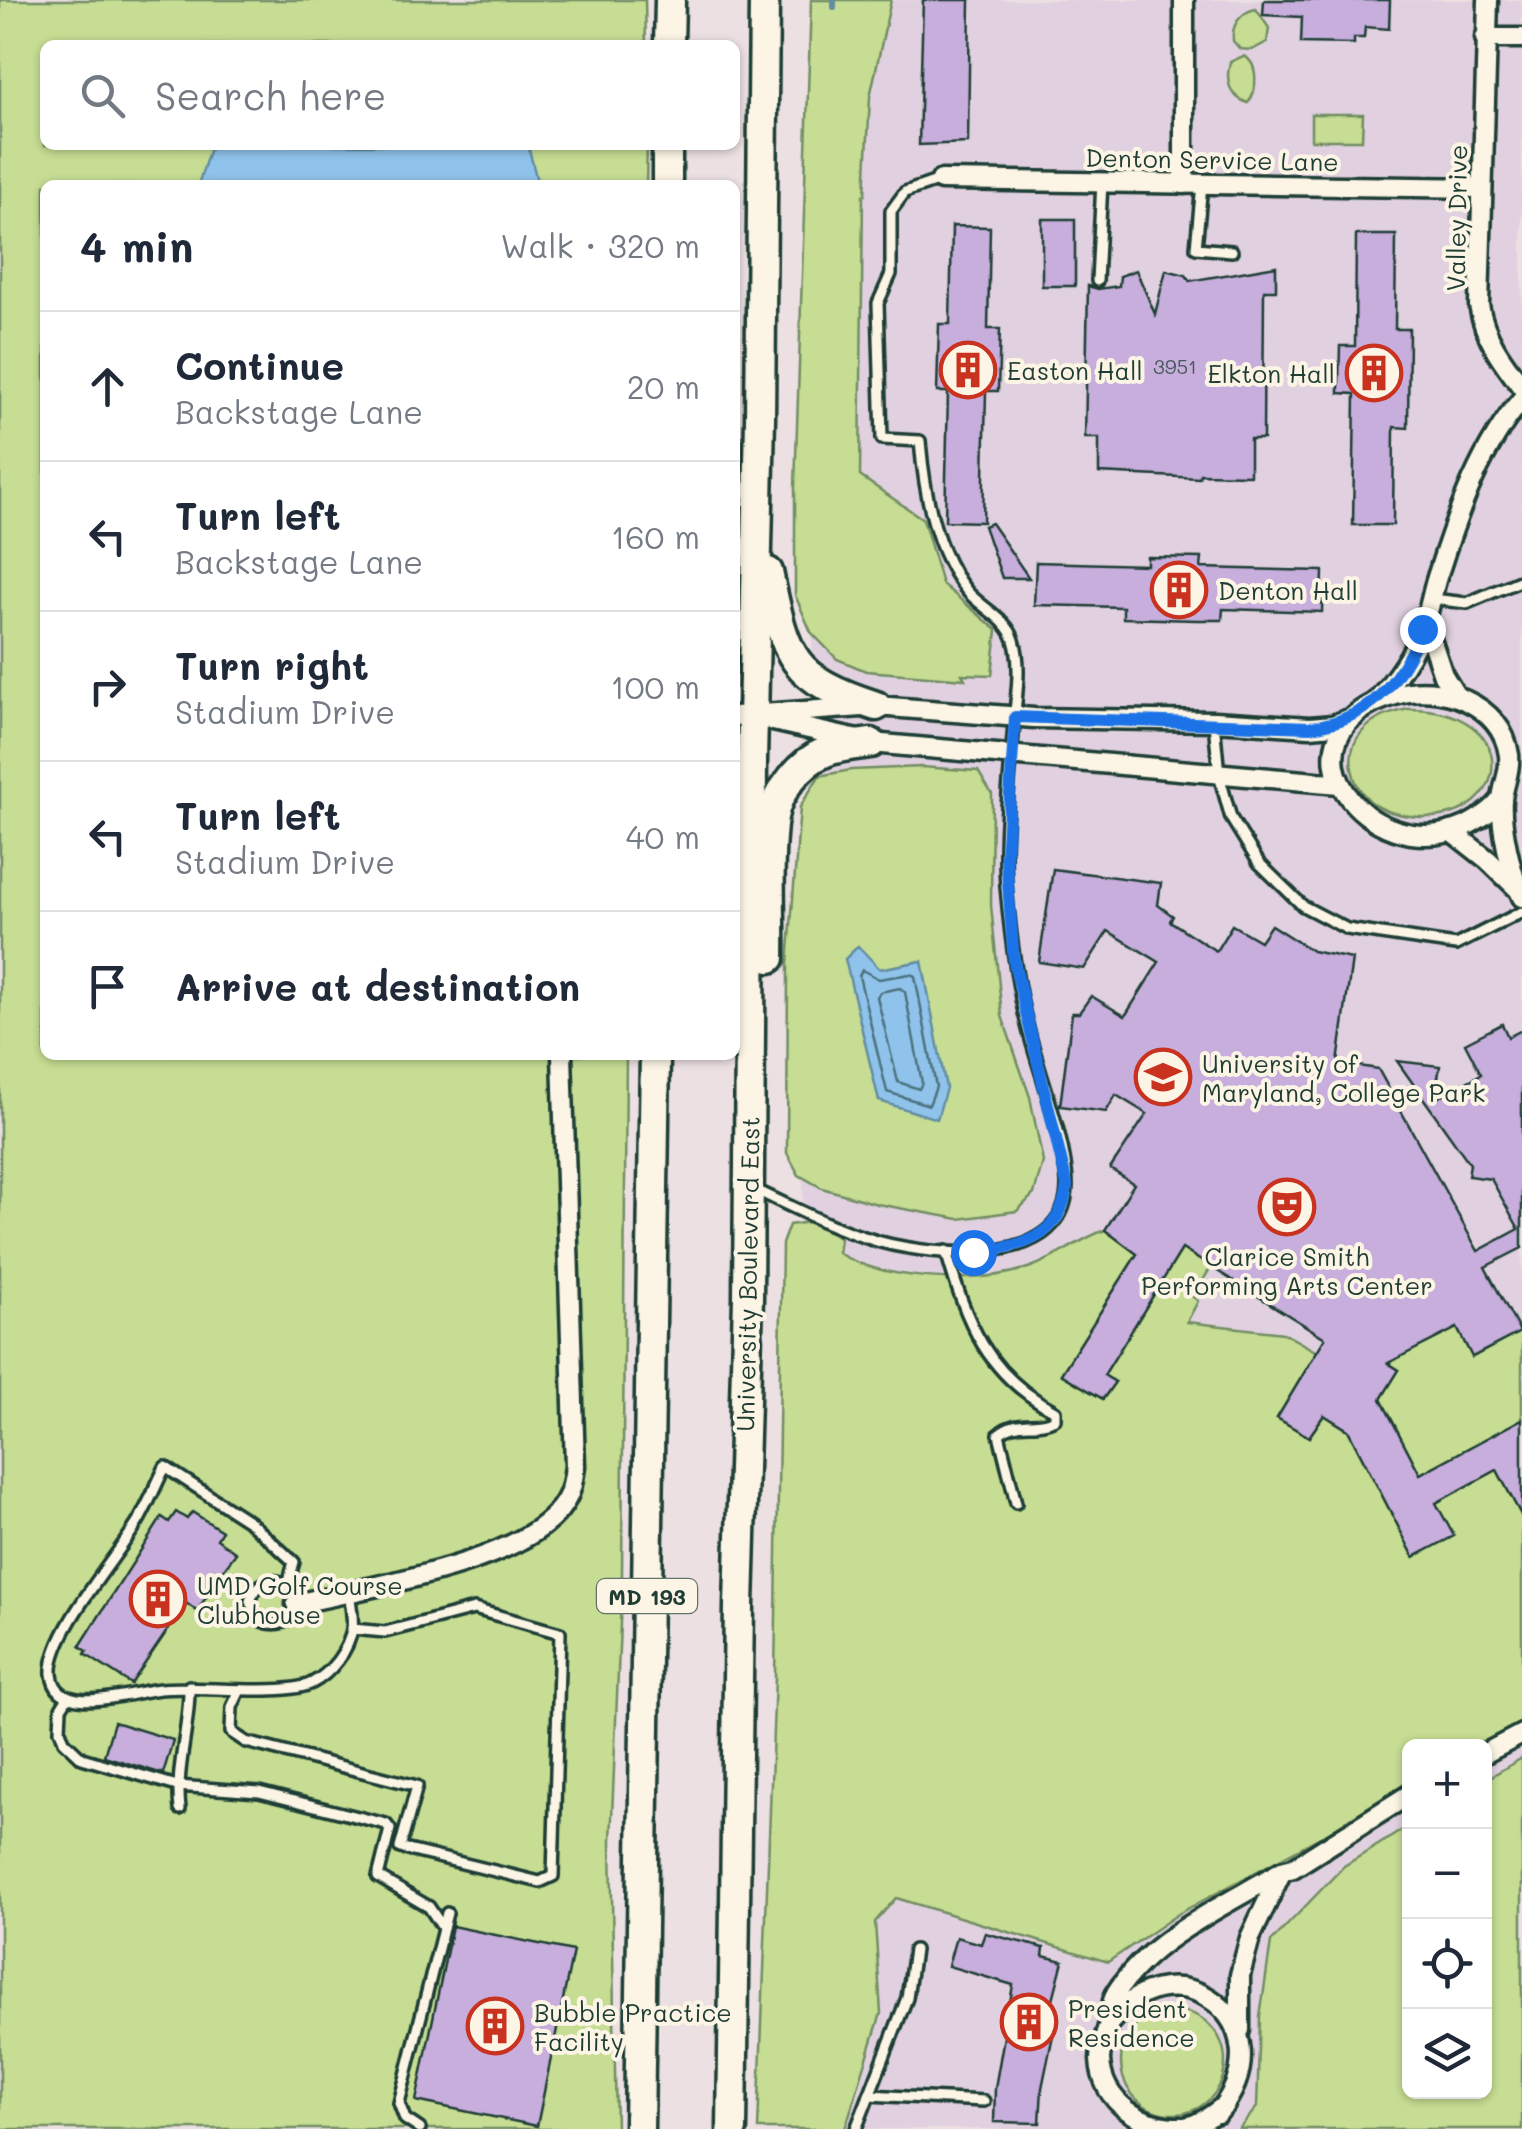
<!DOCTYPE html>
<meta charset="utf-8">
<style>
:root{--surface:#fff;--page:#f6f6f7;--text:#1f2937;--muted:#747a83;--line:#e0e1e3}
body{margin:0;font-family:Mali,sans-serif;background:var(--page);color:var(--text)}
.controls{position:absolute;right:30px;bottom:30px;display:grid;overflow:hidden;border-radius:15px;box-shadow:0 2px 8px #0004}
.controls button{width:90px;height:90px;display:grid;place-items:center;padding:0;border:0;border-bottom:2px solid var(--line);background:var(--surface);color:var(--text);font:50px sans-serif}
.stop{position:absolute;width:30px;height:30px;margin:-22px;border:8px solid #1a73e8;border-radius:50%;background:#fff}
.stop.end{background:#1a73e8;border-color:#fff;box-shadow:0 2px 10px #0008}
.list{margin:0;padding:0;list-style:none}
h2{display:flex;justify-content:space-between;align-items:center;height:130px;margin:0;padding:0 40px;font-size:42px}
h2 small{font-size:32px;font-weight:400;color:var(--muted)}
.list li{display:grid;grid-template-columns:65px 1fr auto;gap:30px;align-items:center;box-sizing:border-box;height:150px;padding:0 40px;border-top:2px solid var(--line)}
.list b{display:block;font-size:38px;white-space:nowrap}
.list p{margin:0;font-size:32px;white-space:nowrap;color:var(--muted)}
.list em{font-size:32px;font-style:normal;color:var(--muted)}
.icon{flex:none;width:55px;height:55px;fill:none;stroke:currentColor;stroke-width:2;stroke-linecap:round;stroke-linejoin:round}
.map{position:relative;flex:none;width:1522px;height:2129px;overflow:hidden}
.search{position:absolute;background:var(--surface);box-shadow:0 2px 8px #0004;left:40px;top:40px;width:700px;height:110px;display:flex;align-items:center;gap:25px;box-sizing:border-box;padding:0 35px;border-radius:15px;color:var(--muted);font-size:38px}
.panel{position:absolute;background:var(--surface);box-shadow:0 2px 8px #0004;left:40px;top:180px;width:700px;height:880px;border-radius:15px}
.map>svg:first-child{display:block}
.built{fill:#e1d1e0;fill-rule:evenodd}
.green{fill:#c6dd93;stroke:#728d64;stroke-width:2.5;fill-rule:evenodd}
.water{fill:#90c3ec;stroke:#638da2;stroke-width:2.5}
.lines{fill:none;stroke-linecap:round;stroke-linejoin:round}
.shore{stroke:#4c737e;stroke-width:2.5}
.stream{stroke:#638da2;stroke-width:6}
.building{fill:#c8aedc;stroke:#1f3d34;stroke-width:2.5}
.service-casing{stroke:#1f3d34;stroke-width:16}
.minor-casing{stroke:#1f3d34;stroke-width:25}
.primary-casing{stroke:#1f3d34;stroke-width:35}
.service{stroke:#fcf5e5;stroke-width:9}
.minor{stroke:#fcf5e5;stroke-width:18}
.primary{stroke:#fcf5e5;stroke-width:28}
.route{stroke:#1a73e8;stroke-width:12}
.labels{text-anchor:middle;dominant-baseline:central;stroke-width:8;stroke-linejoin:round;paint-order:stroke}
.number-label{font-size:20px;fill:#49595e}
.shield{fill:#fcf5e5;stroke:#617469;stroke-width:2.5}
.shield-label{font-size:22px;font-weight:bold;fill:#1f3d34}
.street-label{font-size:25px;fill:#1f3d34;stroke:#fcf5e5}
.poi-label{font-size:25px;fill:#1f3d34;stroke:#fcf5e5;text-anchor:start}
</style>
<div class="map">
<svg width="1522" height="2129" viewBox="0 0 1522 2129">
<rect width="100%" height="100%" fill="#ece0e2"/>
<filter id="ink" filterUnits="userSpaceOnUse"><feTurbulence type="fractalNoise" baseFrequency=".01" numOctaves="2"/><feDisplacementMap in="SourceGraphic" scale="20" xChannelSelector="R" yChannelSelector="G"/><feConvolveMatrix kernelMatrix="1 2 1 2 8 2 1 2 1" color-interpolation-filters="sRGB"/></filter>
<g filter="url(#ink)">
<!-- built -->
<path class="built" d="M863,0h659v2129h-735l26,-1526zM1410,1746h74v346h-74z"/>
<!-- green -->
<g class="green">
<polygon points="0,0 645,0 646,45 45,45 45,145 647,145 646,185 45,185 45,1055 626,1055 622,1575 611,1841 616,2129 0,2129"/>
<polygon points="811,0 891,0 870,97 865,195 863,195 860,476 923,519 942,584 997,630 992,675 962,674 965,679 866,671 837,659 811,632 795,595 795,487"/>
<path d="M1256,9l13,19 -2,14 -15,8 -12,-1 -7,-8c-2,-15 7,-29 23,-32z"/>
<path d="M1243,56c16,6 15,35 5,47 -19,-6 -23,-23 -18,-41z"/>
<polygon points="1311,114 1363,114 1362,140 1311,140"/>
<path d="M1408,709c114,-1 107,112 12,108 -17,-1 -36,-4 -50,-16 -19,-16 -26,-48 -9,-68 12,-15 30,-20 47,-24z"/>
<path d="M921,767l57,4 14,23 -1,111 11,111 28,81 13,65 -9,32 -17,17 -58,8 -82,-15 -55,-16 -23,-13 -12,-22 1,-189 12,-157 19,-31 32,-6zM921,961l-42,140 1,-132z"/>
<path d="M809,1222l21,8 10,9 -2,14c47,28 139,32 190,15 28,-9 49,-28 77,-38l32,24 -76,120 42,25 11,-17 -10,-7 78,-126 29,18 -18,30 5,4 -11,21 96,11 34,19 -40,66 32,19 15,-22 24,15 66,126 22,-53 61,-33 18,34 7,-3v228l-38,17h-74l-1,43 -231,125 -70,48 -212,-64 -21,24 6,91 -36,116h-87l17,-452 7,-433 7,-19z"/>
<polygon points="1457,1328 1473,1357 1522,1331 1522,1419 1420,1474 1381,1399 1399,1370 1388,1363"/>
<polygon points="1522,1758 1522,2129 1239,2129 1257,2107 1260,2017 1271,1942 1344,1866 1409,1826 1410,2092 1484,2092 1485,1780"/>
<circle cx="1173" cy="2062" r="52"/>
</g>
<!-- water -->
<g class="water">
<path d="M211,145h205c13,6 91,0 112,0l10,40h-340z"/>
<polygon points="858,946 880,969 922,961 946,1088 937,1119 879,1101 845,959"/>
</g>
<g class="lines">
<!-- shore -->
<g class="shore">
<polygon points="862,970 879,979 910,974 915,976 936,1087 929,1105 887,1092 859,976"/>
<polygon points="900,988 905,992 922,1083 919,1089 898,1082 877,997 880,992"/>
</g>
<!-- stream -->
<polyline class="stream" points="834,7 834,0"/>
</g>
<!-- building -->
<g class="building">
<polygon points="923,0 970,0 968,143 919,145"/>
<polygon points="1264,0 1390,0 1389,29 1365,27 1364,38 1354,38 1354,44 1301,43 1302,17 1263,15"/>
<rect x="1042" y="219" width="33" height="67"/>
<polygon points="952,226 990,227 988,329 1000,329 998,391 986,391 983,522 945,521 948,392 937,392 939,324 950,324"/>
<polygon points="1356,235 1396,235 1395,329 1409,329 1408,428 1394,427 1393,525 1353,525 1355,394 1339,393 1339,382 1340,346 1355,346"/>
<polygon points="1276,266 1276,290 1264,290 1263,439 1250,439 1250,475 1200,474 1199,478 1099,473 1099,438 1085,438 1088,286 1098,289 1119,286 1120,276 1136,270 1155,314 1166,270 1186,275 1190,281"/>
<polygon points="991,523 1029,578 1002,578 984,526"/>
<polygon points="1147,557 1202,558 1201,568 1323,571 1322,612 1223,609 1222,620 1196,620 1123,618 1123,607 1034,605 1036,562 1147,565"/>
<polygon points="1053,869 1161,883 1158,905 1173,916 1170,921 1216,951 1232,925 1260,941 1271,925 1312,951 1352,959 1338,1063 1378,1069 1478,1251 1519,1229 1491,1179 1468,1176 1470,1164 1397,1061 1440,1066 1434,1100 1481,1074 1465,1043 1502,1024 1508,1037 1522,1030 1522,1248 1485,1267 1520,1332 1472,1357 1457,1328 1388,1363 1399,1370 1381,1399 1420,1474 1522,1419 1522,1517 1497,1470 1436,1503 1454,1536 1414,1557 1348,1430 1324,1415 1309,1437 1277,1418 1325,1338 1182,1249 1104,1375 1115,1382 1103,1399 1061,1374 1137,1254 1105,1230 1134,1184 1110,1169 1147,1114 1116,1095 1106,1112 1060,1106 1072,1013 1079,1013 1091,996 1125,1016 1159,962 1108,931 1084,969 1039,962"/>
<polygon points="176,1512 187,1519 192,1512 222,1531 217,1539 236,1553 205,1594 207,1596 197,1611 186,1603 131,1684 85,1654 87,1651 80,1646 162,1517 169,1522"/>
<polygon points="114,1722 173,1740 163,1774 104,1756"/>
<polygon points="452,1926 573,1951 537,2126 416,2101"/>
<polygon points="985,1933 1044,1948 1043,1956 1063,1961 1050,2011 1053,2012 1049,2032 1053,2035 1042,2088 1040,2123 994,2122 995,2088 1013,1985 948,1966 956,1937 981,1944"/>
</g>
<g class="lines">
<!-- service casing -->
<g class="service-casing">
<g id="service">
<polyline points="1202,184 1196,248 1232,251"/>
<polyline points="1097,281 1102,182"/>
<polyline points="1432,599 1467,603 1522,580"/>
<polyline points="1214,722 1219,775 1231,818 1259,863 1303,906 1347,929 1456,945 1522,912"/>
<path d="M756,1190c36,17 73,36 111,48 53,18 199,35 200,-52 0,-44 -29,-116 -40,-161 -11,-43 -16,-85 -20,-128 -6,-57 3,-117 7,-174 2,-26 8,-58 0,-83 -7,-22 -34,-33 -47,-49 -33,-39 -43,-102 -47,-150l-38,-2 -4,-136 13,-29v-63l14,-19 35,-12"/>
<path d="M946,1251c20,71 41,125 109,160v8c-19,10 -39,-1 -56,15l17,69"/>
<path d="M288,1585c-17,-9 -31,-3 -38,16l8,18c14,9 37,6 38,-16 0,-14 -3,-4 -6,-16 -2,-7 2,-18 4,-25l-44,-40 -85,-55c-9,18 -17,38 -27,55 -21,35 -89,112 -86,152 4,46 82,17 108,15 34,-4 127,8 152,-6 18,-9 37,-33 40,-54 2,-11 -2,-26 -3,-38"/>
<polyline points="240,1690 232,1707 231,1732 246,1742 417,1786 400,1848 540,1882 553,1876 560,1633 474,1609 385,1632 352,1629"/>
<polyline points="68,1697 61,1708 60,1730 64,1741 82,1758 177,1786 259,1792 386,1824 390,1829 378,1877 429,1907 443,1928"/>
<path d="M180,1809c-5,-41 10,-82 9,-123"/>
<polyline points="869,2095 984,2101"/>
<polyline points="420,2129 405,2119 399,2103 447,1913"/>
<polyline points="856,2129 907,1998 914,1950"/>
</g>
</g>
<!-- minor casing -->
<g class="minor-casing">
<g id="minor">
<polyline points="1184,0 1184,184"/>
<path d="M1488,0l-9,305c5,32 24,57 43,82"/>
<polyline points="1485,38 1522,38"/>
<polyline points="941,180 1482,188"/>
<polyline points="1425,621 1443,675 1456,696"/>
<path d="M1376,701c19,-21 36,-45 46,-71 8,-19 10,-40 17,-59 19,-60 42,-123 83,-172"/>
<polyline points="735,716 876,706 1034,718 1214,721 1310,727 1333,725 1354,717"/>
<polyline points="773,721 871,743 1339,784"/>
<path d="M1502,798c-9,13 -23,21 -36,28 -100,45 -199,-93 -71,-131 44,-13 107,8 114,60 2,16 -6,30 -7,45 -2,25 9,74 20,97"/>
<polyline points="1451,831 1488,860 1519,890"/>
<path d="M296,1604c67,-16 223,-40 264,-95 11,-14 13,-26 15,-43l-13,-411"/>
<polyline points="1484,1754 1522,1734"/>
<path d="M1112,2020c63,-81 178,4 106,93"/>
<polyline points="1240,2030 1240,1975 1250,1938 1282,1871"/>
<path d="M1225,2105c-13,10 -24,19 -40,22 -42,2 -83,-24 -85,-67 0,-13 6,-25 9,-37 2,-10 2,-21 7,-30 34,-55 112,-89 166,-122l11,-3 117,-74"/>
</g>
</g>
<!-- primary casing -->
<g class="primary-casing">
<g id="primary">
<polyline points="669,45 670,0"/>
<polyline points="667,185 667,145"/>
<path d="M768,572c18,85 21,106 108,134"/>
<path d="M770,958c1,-45 -3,-97 3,-141 4,-26 28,-55 52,-65 14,-6 31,-7 46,-9"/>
<polyline points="639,2129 655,1055"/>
<polyline points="732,2129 739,1605 748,1298 752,761 760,418 764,0"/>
</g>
</g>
<!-- service -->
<use href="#service" class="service"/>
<!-- minor -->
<use href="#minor" class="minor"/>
<!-- primary -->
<use href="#primary" class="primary"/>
</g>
</g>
<g class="lines" filter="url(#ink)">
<!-- route -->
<path class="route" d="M973,1252c46,-4 89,-13 94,-67l-53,-223 -8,-105 9,-140 295,10c61,-7 89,-45 112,-98"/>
</g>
<!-- icons -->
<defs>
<g id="building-ring" transform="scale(2.875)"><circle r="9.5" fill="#fcf5e5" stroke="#c8321e" stroke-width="1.5"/><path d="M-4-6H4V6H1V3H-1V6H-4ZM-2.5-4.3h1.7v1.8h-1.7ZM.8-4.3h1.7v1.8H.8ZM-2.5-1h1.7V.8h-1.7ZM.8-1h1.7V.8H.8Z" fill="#c8321e"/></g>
<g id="university-ring" transform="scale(2.875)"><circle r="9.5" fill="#fcf5e5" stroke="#c8321e" stroke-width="1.5"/><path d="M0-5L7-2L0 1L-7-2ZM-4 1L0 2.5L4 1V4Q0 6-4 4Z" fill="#c8321e"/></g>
<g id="theatre-ring" transform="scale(2.875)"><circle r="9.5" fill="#fcf5e5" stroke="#c8321e" stroke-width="1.5"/><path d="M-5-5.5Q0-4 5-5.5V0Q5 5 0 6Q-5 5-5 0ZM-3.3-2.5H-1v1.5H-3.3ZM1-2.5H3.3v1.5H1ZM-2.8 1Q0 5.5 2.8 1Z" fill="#c8321e"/></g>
</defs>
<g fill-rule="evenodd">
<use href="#building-ring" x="968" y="370"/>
<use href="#building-ring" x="1374" y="373"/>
<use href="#building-ring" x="1179" y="590"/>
<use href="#university-ring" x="1163" y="1077"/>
<use href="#theatre-ring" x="1287" y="1207"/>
<use href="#building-ring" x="158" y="1599"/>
<use href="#building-ring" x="1029" y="2022"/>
<use href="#building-ring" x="495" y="2026"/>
</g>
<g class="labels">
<!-- number labels -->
<g class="number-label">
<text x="1175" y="366">3951</text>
</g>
<!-- shield labels -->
<rect class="shield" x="597" y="1579" width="100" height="34" rx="8"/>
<g class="shield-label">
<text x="647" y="1596">MD 193</text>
</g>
<!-- street labels -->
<g class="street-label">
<text transform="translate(1212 159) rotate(1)">Denton Service Lane</text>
<text transform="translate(1456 218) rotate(-89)">Valley Drive</text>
<text transform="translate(747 1274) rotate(-89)">University Boulevard East</text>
</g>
<!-- poi labels -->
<g class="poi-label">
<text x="1007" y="370">Easton Hall</text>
<text x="1335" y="373" text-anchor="end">Elkton Hall</text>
<text x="1218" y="590">Denton Hall</text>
<text x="1202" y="1063">University of<tspan x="1202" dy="29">Maryland, College Park</tspan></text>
<text x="1287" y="1256" text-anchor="middle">Clarice Smith<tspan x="1287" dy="29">Performing Arts Center</tspan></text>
<text x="197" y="1585">UMD Golf Course<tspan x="197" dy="29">Clubhouse</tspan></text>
<text x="1068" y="2008">President<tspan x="1068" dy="29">Residence</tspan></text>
<text x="534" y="2012">Bubble Practice<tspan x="534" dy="29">Facility</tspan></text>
</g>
</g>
</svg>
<div class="controls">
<button>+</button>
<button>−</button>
<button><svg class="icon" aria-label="locate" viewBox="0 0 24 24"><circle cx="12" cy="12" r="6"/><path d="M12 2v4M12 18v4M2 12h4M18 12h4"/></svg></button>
<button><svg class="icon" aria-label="layers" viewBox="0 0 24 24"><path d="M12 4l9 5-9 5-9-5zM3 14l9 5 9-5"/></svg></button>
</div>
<div class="stop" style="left:973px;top:1252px"></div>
<div class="stop end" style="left:1422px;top:629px"></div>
<div class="search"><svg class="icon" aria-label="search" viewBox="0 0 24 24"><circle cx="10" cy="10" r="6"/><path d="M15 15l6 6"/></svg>Search here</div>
<section class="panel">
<h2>4 min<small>Walk · 320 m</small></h2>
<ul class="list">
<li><svg class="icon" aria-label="ahead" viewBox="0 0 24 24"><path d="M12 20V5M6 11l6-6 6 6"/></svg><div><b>Continue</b><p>Backstage Lane</p></div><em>20 m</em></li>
<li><svg class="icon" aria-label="left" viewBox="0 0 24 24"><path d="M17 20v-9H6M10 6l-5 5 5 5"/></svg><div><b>Turn left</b><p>Backstage Lane</p></div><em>160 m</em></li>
<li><svg class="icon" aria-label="right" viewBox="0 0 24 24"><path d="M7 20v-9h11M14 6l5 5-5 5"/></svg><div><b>Turn right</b><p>Stadium Drive</p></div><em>100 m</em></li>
<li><svg class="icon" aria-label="left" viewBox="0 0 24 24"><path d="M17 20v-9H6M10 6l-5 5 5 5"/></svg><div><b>Turn left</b><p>Stadium Drive</p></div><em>40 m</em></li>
<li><svg class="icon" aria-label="arrive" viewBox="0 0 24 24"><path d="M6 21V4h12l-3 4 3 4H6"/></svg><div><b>Arrive at destination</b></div></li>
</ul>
</section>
</div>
